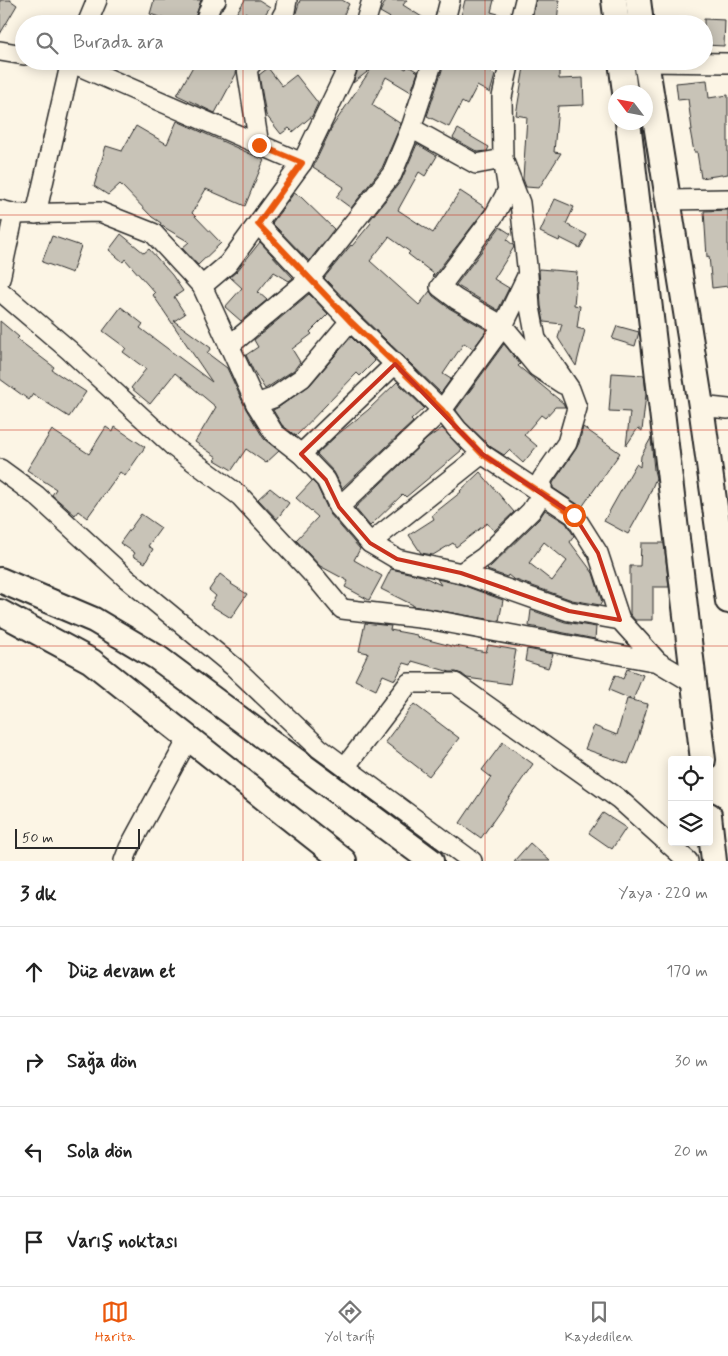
<!DOCTYPE html>
<html lang="tr">
<meta charset="utf-8">
<style>
:root{--surface:#fff;--page:#f2f2f2;--text:#222;--muted:#767676;--line:#e0e0e0;--accent:#ea580c}
body{margin:0;font-family:Mynerve,sans-serif;background:var(--page);color:var(--text)}
.controls{position:absolute;right:15px;bottom:15px;display:grid;overflow:hidden;border-radius:5px;box-shadow:0 2px 12px #0003}
.controls button{width:45px;height:45px;display:grid;place-items:center;padding:0;border:0;border-bottom:1px solid var(--line);background:var(--surface);color:var(--text);font:25px sans-serif}
.compass{position:absolute;left:608px;top:85px;width:45px;height:45px;border-radius:50%;background:var(--surface);box-shadow:0 2px 12px #0003;rotate:302deg}
.scale{position:absolute;left:15px;bottom:12px;width:125px;box-sizing:border-box;padding-left:5px;border:2px solid #2b2b2b;border-top:0;font-size:14px;line-height:18px;white-space:nowrap;color:#2b2b2b;-webkit-text-stroke:4px #fcf5e5;paint-order:stroke}
.stop{position:absolute;width:15px;height:15px;margin:-11px;border:4px solid #ea580c;border-radius:50%;background:#fff}
.stop.end{background:#ea580c;border-color:#fff;box-shadow:0 1px 5px #0008}
.list{margin:0;padding:0;list-style:none}
h2{display:flex;justify-content:space-between;align-items:center;height:65px;margin:0;padding:0 20px;font-size:21px}
h2 small{font-size:16px;font-weight:400;color:var(--muted)}
.list li{display:grid;grid-template-columns:32px 1fr auto;gap:15px;align-items:center;box-sizing:border-box;height:90px;padding:0 20px;border-top:1px solid var(--line)}
.list b{display:block;font-size:19px;white-space:nowrap}
.list em{font-size:16px;font-style:normal;color:var(--muted)}
.icon{flex:none;width:28px;height:28px;fill:none;stroke:currentColor;stroke-width:2;stroke-linecap:round;stroke-linejoin:round}
.map{position:relative;flex:none;width:728px;height:861px;overflow:hidden}
.search{position:absolute;background:var(--surface);box-shadow:0 2px 12px #0003;left:15px;right:15px;top:15px;height:55px;display:flex;align-items:center;gap:12px;box-sizing:border-box;padding:0 18px;border-radius:28px;color:var(--muted);font-size:19px}
.sheet{height:425px;background:var(--surface)}
nav{display:flex;justify-content:space-around;align-items:center;box-sizing:border-box;height:70px;border-top:1px solid var(--line);background:var(--surface);font-size:14px;color:var(--muted)}
nav a{display:grid;justify-items:center;gap:2px}
nav .on{color:var(--accent)}
.map>svg:first-child{display:block}
.building{fill:#c8c3b7;stroke:#2b2b2b;fill-rule:evenodd}
.lines{fill:none;stroke-linecap:round;stroke-linejoin:round}
.minor-casing{stroke:#2b2b2b;stroke-width:22}
.major-casing{stroke:#2b2b2b;stroke-width:28}
.minor{stroke:#fcf5e5;stroke-width:19}
.major{stroke:#fcf5e5;stroke-width:24}
.route{stroke:#ea580c;stroke-width:6}
.marked{fill:none;stroke:#c8321e;stroke-width:4;stroke-linejoin:round}
.grid{fill:none;stroke:#c8321e;stroke-width:1;stroke-opacity:0.55}
</style>
<div class="map">
<svg width="728" height="861" viewBox="0 0 728 861">
<rect width="100%" height="100%" fill="#fcf5e5"/>
<filter id="ink" filterUnits="userSpaceOnUse"><feTurbulence type="fractalNoise" baseFrequency=".02" numOctaves="2"/><feDisplacementMap in="SourceGraphic" scale="10" xChannelSelector="R" yChannelSelector="G"/><feConvolveMatrix kernelMatrix="1 2 1 2 8 2 1 2 1" color-interpolation-filters="sRGB"/></filter>
<g filter="url(#ink)">
<!-- building -->
<g class="building">
<polygon points="0,0 10,0 17,5 0,34"/>
<polygon points="154,0 201,0 193,24 181,24 150,14"/>
<polygon points="245,0 259,0 270,7 260,22 245,12 255,24 229,24"/>
<polygon points="300,0 342,0 349,4 339,24 291,24 295,16"/>
<polygon points="386,0 407,0 403,5 433,24 401,24 380,12"/>
<polygon points="465,0 494,0 491,12 509,17 508,24 459,24"/>
<polygon points="536,0 559,0 557,24 531,24"/>
<polygon points="704,19 725,20 724,46 704,45"/>
<polygon points="196,61 231,61 237,65 236,74 215,113 177,95"/>
<polygon points="316,61 338,61 333,73"/>
<polygon points="361,61 391,61 406,69 408,66 418,72 411,92 386,77 372,105 401,124 382,168 351,208 336,197 344,187 313,167 332,127 371,69 353,83"/>
<polygon points="445,61 489,61 485,69 495,75 490,93 477,86 467,105 462,102 449,127 427,116"/>
<polygon points="525,61 559,61 559,79 583,78 584,105 558,106 554,152 561,153 539,188 526,187 523,179 527,117 516,115"/>
<polygon points="268,68 282,86 296,75 318,103 312,116 293,132 289,128 281,134 266,115 259,75"/>
<polygon points="707,80 709,98 728,95 728,174 701,178 697,152 694,152 690,130 692,130 688,99 678,100 676,83"/>
<polygon points="177,121 264,160 245,206 206,189 192,213 221,243 198,265 182,248 189,242 162,226 160,225 161,223 152,217 120,184 108,195 94,186 106,146 122,151 136,126 167,144"/>
<polygon points="458,129 489,147 487,151 478,152 453,138"/>
<polygon points="417,144 437,156 425,176 419,172 398,210 433,233 460,191 486,208 433,277 432,276 434,274 408,254 410,252 389,237 370,261 419,305 430,291 433,296 449,308 487,330 473,349 464,343 443,374 451,379 441,393 358,313 324,278 351,245 352,246 371,223 369,221 401,181"/>
<polygon points="294,193 301,197 334,229 309,261 272,223"/>
<polygon points="555,199 574,207 566,224 587,235 580,248 560,238 559,241 540,232"/>
<polygon points="728,210 728,286 712,288 709,256 707,257 704,211"/>
<polygon points="500,227 511,234 507,240 513,245 514,247 494,279 509,288 498,310 456,285"/>
<polygon points="121,234 144,253 149,249 172,275 183,291 174,297 185,314 174,321 211,348 207,353 227,368 246,409 264,439 279,451 266,463 246,449 232,470 215,460 217,457 195,442 216,407 175,373 150,404 131,388 146,369 123,352 126,348 103,331 121,307 143,324 140,328 212,382 153,295 155,293 125,259 123,262 109,250"/>
<polygon points="52,236 81,246 72,273 42,262"/>
<polygon points="260,242 293,278 289,281 274,272 258,292 267,300 241,321 225,307 242,288 230,277 237,271"/>
<polygon points="539,269 577,272 574,305 580,306 577,328 585,330 576,366 558,338 562,324 544,322 541,306"/>
<polygon points="309,294 328,314 310,332 312,334 292,349 300,362 294,370 265,389 253,370 246,355 258,347 254,340"/>
<polygon points="0,321 19,337 17,339 54,367 52,370 86,392 69,417 33,394 29,400 0,379"/>
<polygon points="617,326 639,332 635,346 612,339"/>
<polygon points="351,337 375,361 360,376 357,373 296,436 282,425 273,410 279,407 310,385"/>
<polygon points="504,344 520,364 518,366 563,403 565,407 555,407 545,418 541,415 524,435 537,446 523,463 509,450 504,455 491,447 465,422 456,410"/>
<polygon points="612,373 644,375 646,394 642,431 638,428 626,446 630,412 609,411"/>
<polygon points="397,382 424,408 411,420 413,422 342,488 334,472 317,454 337,435 368,410"/>
<polygon points="106,427 113,432 115,427 145,447 125,476 120,472 87,518 78,511 75,515 52,495 56,489 27,470 52,430 89,454"/>
<polygon points="583,427 620,453 582,507 553,488 553,483 576,449 579,443"/>
<polygon points="442,428 462,450 406,497 403,494 370,526 355,508 427,439"/>
<polygon points="651,438 654,470 656,478 648,498 628,534 604,521 636,464 640,467 641,456"/>
<polygon points="480,472 514,512 494,531 487,523 456,547 453,543 433,555 421,553 409,535 434,519 432,515 461,492 460,491"/>
<polygon points="312,481 317,486 330,514 360,549 354,560 382,576 369,600 345,587 348,581 320,566 296,540 318,517 296,498"/>
<polygon points="270,488 289,503 277,519 258,499"/>
<path d="M545,510l21,13 8,13 -4,6 23,31 9,29 -2,3 -28,-5 -59,-21 -5,-4 -1,2 -20,-7 52,-51zM544,542l23,19 -15,20 -23,-18z"/>
<polygon points="141,514 161,528 148,546 153,549 145,563 133,556 135,553 120,543"/>
<polygon points="641,543 664,543 669,587 653,587 653,620 635,620 630,614 630,566 640,566"/>
<polygon points="391,569 422,576 441,585 437,579 462,585 503,600 499,621 413,606 413,605 381,589"/>
<polygon points="220,574 232,583 231,584 247,594 231,618 210,605 216,596 209,590"/>
<polygon points="531,610 565,622 596,627 595,639 529,626"/>
<polygon points="365,623 391,626 390,630 417,635 417,637 455,647 455,646 486,652 488,645 516,650 510,684 467,678 462,674 456,672 450,672 412,661 411,665 404,663 395,680 383,675 376,690 355,680 368,653 359,651"/>
<polygon points="527,649 553,654 548,668 525,661"/>
<polygon points="627,669 643,675 633,700 609,690 615,675 623,679"/>
<polygon points="627,699 648,704 638,738 628,764 585,749 594,726 617,735"/>
<polygon points="414,704 459,738 429,776 385,742"/>
<polygon points="503,742 533,764 481,838 460,823 491,777 482,770"/>
<polygon points="603,813 626,828 612,849 589,833"/>
<polygon points="530,843 550,861 514,861"/>
</g>
<g class="lines">
<!-- minor casing -->
<g class="minor-casing">
<g id="minor">
<polyline points="87,24 97,0"/>
<polyline points="204,24 212,2 216,0"/>
<polyline points="278,24 285,11 287,0"/>
<polyline points="365,24 372,0"/>
<polyline points="444,24 450,0"/>
<polyline points="519,24 525,0"/>
<polyline points="0,51 24,55"/>
<polyline points="64,61 70,62 302,163"/>
<polyline points="254,61 247,69 259,145"/>
<polyline points="646,62 728,63"/>
<polyline points="411,128 476,164 503,159 508,190 495,214 440,287 456,299 503,326 537,367 563,384"/>
<polyline points="669,200 728,199"/>
<polyline points="0,210 16,214 100,212 153,233 202,286 256,404 274,433 301,454 326,480 339,507 370,543 397,559 461,573 569,611 620,620 658,662"/>
<polyline points="36,214 71,61"/>
<polyline points="258,224 350,321 395,364 442,410 457,429 482,454 574,515 598,553 620,620"/>
<polyline points="0,279 14,214"/>
<polyline points="202,286 228,264 302,163 344,76 350,61"/>
<polyline points="0,291 69,350 174,447 240,496 317,579 342,609 428,619 658,662 695,684"/>
<polyline points="229,346 309,279 392,174 411,128 433,61"/>
<polyline points="256,404 273,398 302,378 350,321"/>
<polyline points="701,406 728,409"/>
<polyline points="301,454 395,364"/>
<polyline points="0,469 37,496 126,578 234,667 319,748 472,861"/>
<polyline points="339,507 442,410 503,326 527,276"/>
<polyline points="370,543 482,454"/>
<polyline points="461,573 484,557 531,511 542,494 542,479 567,443 577,408 570,389 536,339 530,307 528,275 520,203 503,159 502,97 510,61"/>
<polyline points="345,767 409,683 455,683 619,799 688,861"/>
<polyline points="124,861 129,848 189,737"/>
</g>
</g>
<!-- major casing -->
<g class="major-casing">
<g id="major">
<polyline points="614,0 617,24"/>
<polyline points="638,0 641,24"/>
<polyline points="621,61 625,92"/>
<polyline points="646,61 701,406 728,601"/>
<polyline points="628,122 703,760"/>
<polyline points="0,580 94,620 158,658 431,861"/>
<polyline points="0,612 91,661 344,861"/>
<polyline points="709,815 714,861"/>
</g>
</g>
<!-- minor -->
<use href="#minor" class="minor"/>
<!-- major -->
<use href="#major" class="major"/>
</g>
</g>
<g class="lines" filter="url(#ink)">
<!-- route -->
<polyline class="route" points="259,145 302,163 258,224 350,321 395,364 442,410 458,429 482,454 574,515"/>
</g>
<!-- marked area -->
<path class="marked" d="M395,364l87,90 92,61 24,38 22,67 -51,-9 -108,-38 -64,-14 -27,-16 -31,-36 -13,-27 -25,-26z"/>
<!-- grid -->
<path class="grid" d="M243,0v24M485,0v24M243,61v800M485,61v800M0,215h728M0,430h728M0,646h728"/>
</svg>
<div class="controls">
<button><svg class="icon" aria-label="locate" viewBox="0 0 24 24"><circle cx="12" cy="12" r="6"/><path d="M12 2v4M12 18v4M2 12h4M18 12h4"/></svg></button>
<button><svg class="icon" aria-label="layers" viewBox="0 0 24 24"><path d="M12 4l9 5-9 5-9-5zM3 14l9 5 9-5"/></svg></button>
</div>
<svg class="compass" viewBox="-18 -18 36 36"><path d="M0-13l5 13h-10z" fill="#e53935"/><path d="M0 13l5-13h-10z" fill="#767676"/></svg>
<div class="scale">50 m</div>
<div class="stop" style="left:574px;top:515px"></div>
<div class="stop end" style="left:259px;top:145px"></div>
<div class="search"><svg class="icon" aria-label="search" viewBox="0 0 24 24"><circle cx="10" cy="10" r="6"/><path d="M15 15l6 6"/></svg>Burada ara</div>
</div>
<section class="sheet">
<h2>3 dk<small>Yaya · 220 m</small></h2>
<ul class="list">
<li><svg class="icon" aria-label="ahead" viewBox="0 0 24 24"><path d="M12 20V5M6 11l6-6 6 6"/></svg><div><b>Düz devam et</b></div><em>170 m</em></li>
<li><svg class="icon" aria-label="right" viewBox="0 0 24 24"><path d="M7 20v-9h11M14 6l5 5-5 5"/></svg><div><b>Sağa dön</b></div><em>30 m</em></li>
<li><svg class="icon" aria-label="left" viewBox="0 0 24 24"><path d="M17 20v-9H6M10 6l-5 5 5 5"/></svg><div><b>Sola dön</b></div><em>20 m</em></li>
<li><svg class="icon" aria-label="arrive" viewBox="0 0 24 24"><path d="M6 21V4h12l-3 4 3 4H6"/></svg><div><b>Varış noktası</b></div></li>
</ul>
</section>
<nav>
<a class="on"><svg class="icon" aria-label="map" viewBox="0 0 24 24"><path d="M3 6l6-2 6 2 6-2v14l-6 2-6-2-6 2zM9 4v14M15 6v14"/></svg>Harita</a>
<a><svg class="icon" aria-label="directions" viewBox="0 0 24 24"><path d="M12 3l9 9-9 9-9-9zM9 14v-3h6M13 9l2 2-2 2"/></svg>Yol tarifi</a>
<a><svg class="icon" aria-label="saved" viewBox="0 0 24 24"><path d="M7 4h10v16l-5-4-5 4z"/></svg>Kaydedilen</a>
</nav>
